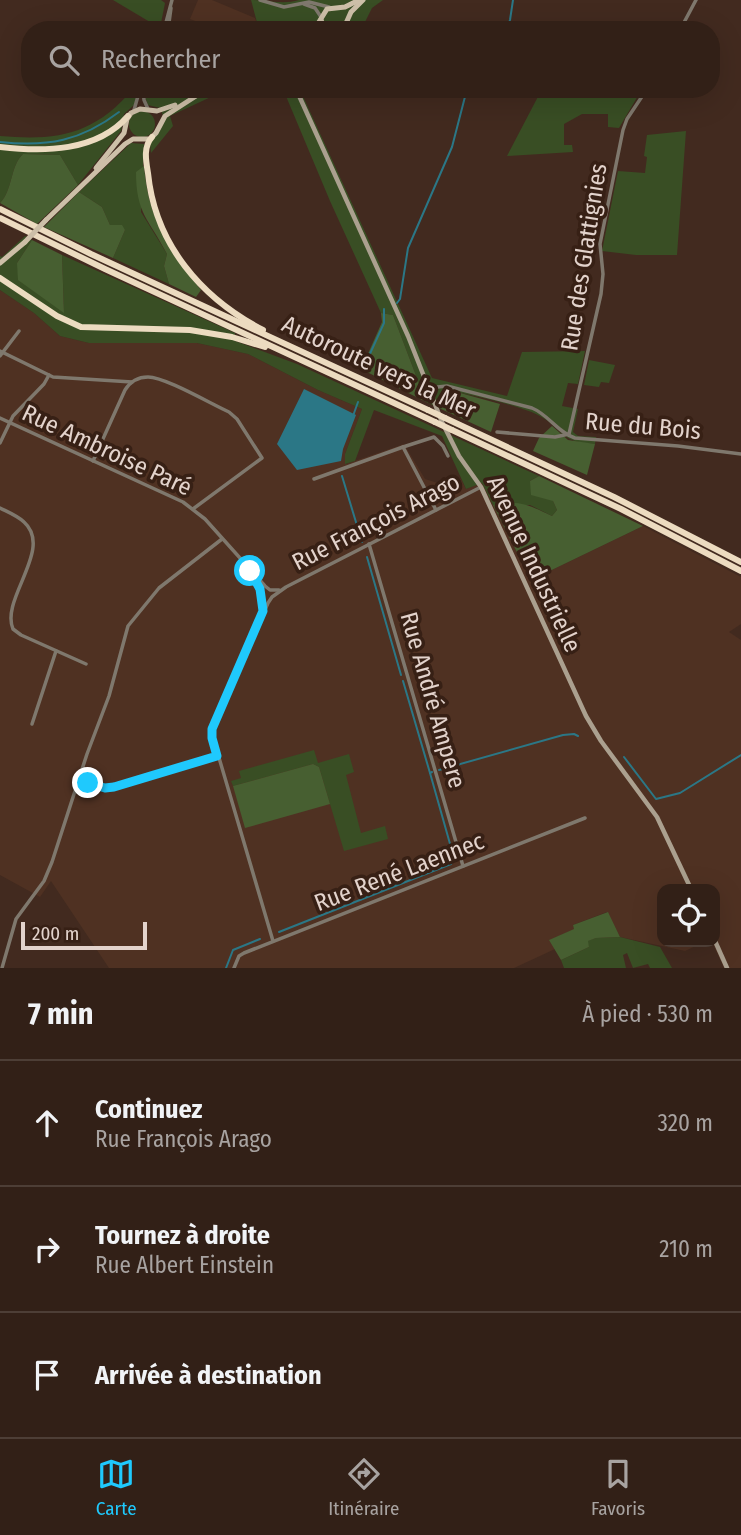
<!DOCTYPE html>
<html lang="fr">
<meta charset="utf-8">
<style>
:root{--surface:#322017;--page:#3a2820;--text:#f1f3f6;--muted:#a8a3a1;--line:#4d3e36;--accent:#1fc9fd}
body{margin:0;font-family:"Fira Sans Condensed",sans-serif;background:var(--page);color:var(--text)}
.controls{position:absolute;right:21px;bottom:21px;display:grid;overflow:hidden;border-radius:14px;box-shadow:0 7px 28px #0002}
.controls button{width:63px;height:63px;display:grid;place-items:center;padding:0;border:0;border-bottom:2px solid var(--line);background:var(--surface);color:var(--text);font:35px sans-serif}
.scale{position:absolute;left:21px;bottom:18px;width:126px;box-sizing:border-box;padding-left:7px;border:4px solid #e3d3cc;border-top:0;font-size:19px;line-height:24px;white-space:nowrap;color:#e3d3cc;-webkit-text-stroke:5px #372015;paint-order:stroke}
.stop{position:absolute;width:21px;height:21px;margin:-16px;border:5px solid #1fc9fd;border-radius:50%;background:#fff}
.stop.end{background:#1fc9fd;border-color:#fff;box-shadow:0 2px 7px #0008}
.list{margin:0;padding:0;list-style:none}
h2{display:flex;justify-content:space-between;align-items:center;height:91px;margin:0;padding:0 28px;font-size:30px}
h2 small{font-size:23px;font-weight:400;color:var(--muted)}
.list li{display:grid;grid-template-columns:46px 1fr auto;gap:21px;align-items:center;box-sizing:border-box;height:126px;padding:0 28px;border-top:2px solid var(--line)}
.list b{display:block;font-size:26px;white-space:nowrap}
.list p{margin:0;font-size:23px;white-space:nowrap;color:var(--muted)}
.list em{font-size:23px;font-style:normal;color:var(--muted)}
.icon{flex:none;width:38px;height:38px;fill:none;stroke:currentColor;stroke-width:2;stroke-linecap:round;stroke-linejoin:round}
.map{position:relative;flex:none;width:741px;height:968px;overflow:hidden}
.search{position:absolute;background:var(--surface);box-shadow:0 7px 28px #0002;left:21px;right:21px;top:21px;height:77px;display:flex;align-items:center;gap:18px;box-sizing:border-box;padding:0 24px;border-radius:28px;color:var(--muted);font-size:26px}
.sheet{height:469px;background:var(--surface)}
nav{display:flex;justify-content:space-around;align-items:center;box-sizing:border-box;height:98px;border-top:2px solid var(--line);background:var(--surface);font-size:19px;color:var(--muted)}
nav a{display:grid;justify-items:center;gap:4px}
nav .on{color:var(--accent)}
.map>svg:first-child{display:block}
.built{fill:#4f3122}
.green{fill:#394e24}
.forest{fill:#475f31}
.water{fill:#2b7786}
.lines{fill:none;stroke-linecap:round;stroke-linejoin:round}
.stream{stroke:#2b7786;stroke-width:2}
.street{stroke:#7f786d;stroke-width:3.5}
.secondary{stroke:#aba08f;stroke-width:4.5}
.primary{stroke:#cdbfa8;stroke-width:5}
.highway{stroke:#ecdbc0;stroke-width:6}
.primary-bridge{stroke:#cdbfa8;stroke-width:5}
.highway-bridge{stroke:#ecdbc0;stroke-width:6}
.route{stroke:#1fc9fd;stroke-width:9}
.labels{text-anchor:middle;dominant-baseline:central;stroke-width:7;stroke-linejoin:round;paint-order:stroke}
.street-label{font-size:24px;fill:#e3d3cc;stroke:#372015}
</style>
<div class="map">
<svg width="741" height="968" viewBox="0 0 741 968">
<rect width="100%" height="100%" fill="#422a1f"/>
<!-- built -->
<g class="built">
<polygon points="198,0 212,0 255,18 259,30 219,30 190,19"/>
<polygon points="0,290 34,313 60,336 89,343 197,343 248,354 318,390 362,409 345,454 346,464 404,444 425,479 441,484 461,479 466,489 482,482 531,580 643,526 741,577 741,624 729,632 741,640 741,968 724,968 712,942 715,942 715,889 662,889 662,942 704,942 685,951 620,937 607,912 573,925 575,929 550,940 555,949 514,968 109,968 51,881 40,897 0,875"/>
</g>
<!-- green -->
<g class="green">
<polygon points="113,0 161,0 165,3 160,28"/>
<path d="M251,0c17,0 32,5 48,0h84l-11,8 -11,22h-102z"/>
<path d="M133,89h27l-1,5 4,2 13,-7h52l-58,27 3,10 -22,27 -1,-9 14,-26 -4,-10 -12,-3 -3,-8 -8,-2 -3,10 -10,9 -3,17 -43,54 -18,-30 -37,-1c-13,12 -10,36 -23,49v-67c57,5 94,-1 133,-47z"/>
<path d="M283,89h20l-2,3 131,286 75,18 15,-44 63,-1 -7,33 -10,-1 -6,23 16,3 -5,23 5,4 18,1 -1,7c-38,-2 -31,-16 -57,-29 -23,-11 -67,-20 -92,-25l3,7 -8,12 -15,-7 -33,-87 -12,-2 -51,-112z"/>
<polygon points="542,89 642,89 619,128 608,127 608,114 582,114 564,124 564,145 572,145 573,152 507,156"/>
<circle cx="142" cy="124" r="13"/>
<polygon points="686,131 677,255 636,255 602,251 618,171 645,173 647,157 644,156 647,135"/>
<polygon points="131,143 144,144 141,212 167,254 164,266 169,284 113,258 125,230 110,225 102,207 79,192"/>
<polygon points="25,236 32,240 17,263 64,312 62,255 235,333 235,341 297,364 539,476 530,481 553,501 557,510 552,516 530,505 493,505 482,483 466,489 442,436 374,410 355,461 345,464 345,454 362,409 318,390 248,354 197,343 89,343 60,336 34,313 0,290 0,256 2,257"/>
<polygon points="589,360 615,365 609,383 601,382 599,387 584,385"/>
<polygon points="314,750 318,763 349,754 354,772 346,775 361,833 385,826 388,839 344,851 319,767 313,764 233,786 231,781 241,778 239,771"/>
<polygon points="620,937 660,947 672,968 650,968 648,964 633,968 627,953 623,955 626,968 564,968 561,960 589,947 587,941 596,938"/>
</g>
<!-- forest -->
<g class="forest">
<path d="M23,154l37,1 18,30 -41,39 -37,-21c13,-13 10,-37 23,-49z"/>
<path d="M144,166c5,54 24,83 57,124l-5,7 -27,-13 -5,-18 3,-12c-18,-35 -31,-40 -31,-82z"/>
<polygon points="79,192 102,207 110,225 122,225 125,230 113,258 44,227"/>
<polygon points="32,240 62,255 64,313 18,280 17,263"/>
<polygon points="381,313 393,315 426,402 365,371 363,365 382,322"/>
<polygon points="446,389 500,404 491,432 441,409 448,397"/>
<polygon points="552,426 568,440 595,444 587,475 533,451 539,438"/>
<path d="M539,476l104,50 -112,54 -38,-75c26,-6 36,0 59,11l5,-6 -4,-9 -22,-6 -1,-14z"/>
<polygon points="313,764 319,767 330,804 245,828 233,786"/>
<polygon points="608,912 620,937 596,938 588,941 589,947 561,960 549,940 574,929 573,925"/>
</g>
<!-- water -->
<polygon class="water" points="304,389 356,415 343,449 341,461 297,470 277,444"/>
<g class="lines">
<!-- stream -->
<g class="stream">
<polyline points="506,30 510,20 513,0"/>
<path d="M0,142c48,5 81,-1 119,-30"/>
<polyline points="397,303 400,299 408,248 452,147 467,89"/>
<polyline points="363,369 384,323 384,309"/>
<polyline points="353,416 358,402"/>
<polyline points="342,476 362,542"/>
<polyline points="367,557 401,675"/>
<polyline points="403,681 430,773 432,772"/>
<polyline points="624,757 656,799 680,793 741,755"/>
<polyline points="439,770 563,735 574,734 578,736"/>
<polyline points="279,932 451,864 454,858 430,773"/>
<polyline points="226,968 233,950 260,939"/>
</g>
<!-- street -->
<g class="street">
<polyline points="260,0 284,7 309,2 329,7"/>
<polyline points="304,4 315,8 321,17"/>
<polyline points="164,30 172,0"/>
<polyline points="168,30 171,8"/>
<polyline points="680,30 696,0"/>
<polyline points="143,89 144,100 148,109"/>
<polyline points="134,110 140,89"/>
<polyline points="0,351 53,377 132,382"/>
<polyline points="0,356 19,331"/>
<path d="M428,388l19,-2 85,22c17,7 25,24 43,30l103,8 63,8"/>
<polyline points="0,418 183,502 205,519 265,586 270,590 279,590"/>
<polyline points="497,432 555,437 569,434 601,294 603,274 600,244 623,130 627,119 647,89"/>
<polyline points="0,443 13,416 44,384 49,375"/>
<polyline points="403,447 434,437 443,446 448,456"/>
<path d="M93,461l32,-71c5,-8 12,-13 23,-13 17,0 63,27 81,35l8,7 25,39 -69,51"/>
<polyline points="314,479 403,447 436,510"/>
<path d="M0,508c8,4 18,8 24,14 30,27 -24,77 -11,107l8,6 65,29"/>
<polyline points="369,544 463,866"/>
<polyline points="255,578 263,602 263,611"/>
<polyline points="32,724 56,651"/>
<polyline points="78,781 110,788 217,756"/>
<polyline points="273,941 212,734 214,725 268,603 272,597 286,587 481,487"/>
<polyline points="2,968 16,919 44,881 52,862 87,754 109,696 128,626 159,588 222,539"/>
<polyline points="234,968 239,956 244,953 585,818"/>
</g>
<!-- secondary -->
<g class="secondary">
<polyline points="296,89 408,336 442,422 459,456 481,487 586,716 601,741 657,817 691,889"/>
<polyline points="715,941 727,968"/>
</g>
<!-- primary -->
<g class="primary">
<polyline points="321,20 325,30"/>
<polyline points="314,30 327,9 345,7 359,0"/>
<polyline points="343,30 351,12 363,0"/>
<polyline points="193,97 210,89"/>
<polyline points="96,168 124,133 127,119 131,113 140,109 157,111 175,105"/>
<polyline points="46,220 125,144 133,139 150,139 156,133 165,116 196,96"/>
<polyline points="0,263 25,242"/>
</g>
<!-- highway -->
<g class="highway">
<path d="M152,137c-9,10 -6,24 -4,36 7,71 53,125 115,157"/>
<path d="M0,147c43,5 97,5 128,-31"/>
<polyline points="0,209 91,254 428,410"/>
<polyline points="0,218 105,269 435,422"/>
<polyline points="0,278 57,316 81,327 190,330 232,337 265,347"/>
<polyline points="445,418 614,497 741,562"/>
<polyline points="452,430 621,509 741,571"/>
</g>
<!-- primary-bridge -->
<polyline class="primary-bridge" points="25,242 46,220"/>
<!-- highway-bridge -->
<g class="highway-bridge">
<polyline points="428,410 445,418"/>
<polyline points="435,422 452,430"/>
</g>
</g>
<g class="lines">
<!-- route -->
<polyline class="route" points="88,783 105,788 114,787 217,756 212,738 212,729 263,611 260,589 250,571"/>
</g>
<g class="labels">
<!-- street labels -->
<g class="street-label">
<text transform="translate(584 257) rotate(-81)">Rue des Glattignies</text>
<text transform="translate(379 367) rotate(25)">Autoroute vers la Mer</text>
<text transform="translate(643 426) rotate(5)">Rue du Bois</text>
<text transform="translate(107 450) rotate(25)">Rue Ambroise Paré</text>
<text transform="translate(376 522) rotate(-27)">Rue François Arago</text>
<text transform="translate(534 564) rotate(65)">Avenue Industrielle</text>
<text transform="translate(433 700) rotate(74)">Rue André Ampere</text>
<text transform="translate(399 872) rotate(-21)">Rue René Laennec</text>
</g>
</g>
</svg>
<div class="controls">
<button><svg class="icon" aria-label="locate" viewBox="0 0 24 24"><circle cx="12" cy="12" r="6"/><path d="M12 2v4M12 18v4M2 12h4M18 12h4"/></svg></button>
</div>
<div class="scale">200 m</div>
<div class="stop" style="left:250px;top:571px"></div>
<div class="stop end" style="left:88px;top:783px"></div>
<div class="search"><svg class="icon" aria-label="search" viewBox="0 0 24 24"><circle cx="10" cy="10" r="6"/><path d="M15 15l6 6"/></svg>Rechercher</div>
</div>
<section class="sheet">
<h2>7 min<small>À pied · 530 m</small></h2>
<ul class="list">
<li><svg class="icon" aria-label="ahead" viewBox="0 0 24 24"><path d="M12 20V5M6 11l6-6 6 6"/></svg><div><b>Continuez</b><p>Rue François Arago</p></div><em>320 m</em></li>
<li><svg class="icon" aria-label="right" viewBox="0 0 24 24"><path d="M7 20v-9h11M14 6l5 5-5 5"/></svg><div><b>Tournez à droite</b><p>Rue Albert Einstein</p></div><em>210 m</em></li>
<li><svg class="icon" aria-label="arrive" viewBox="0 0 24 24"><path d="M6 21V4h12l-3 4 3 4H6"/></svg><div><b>Arrivée à destination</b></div></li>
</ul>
</section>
<nav>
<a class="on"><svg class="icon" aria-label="map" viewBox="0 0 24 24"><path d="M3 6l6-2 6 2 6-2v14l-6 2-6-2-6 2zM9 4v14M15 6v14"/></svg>Carte</a>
<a><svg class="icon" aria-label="directions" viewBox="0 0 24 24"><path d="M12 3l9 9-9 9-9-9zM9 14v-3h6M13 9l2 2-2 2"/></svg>Itinéraire</a>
<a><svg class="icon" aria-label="saved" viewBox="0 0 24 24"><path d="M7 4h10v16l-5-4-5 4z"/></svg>Favoris</a>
</nav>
